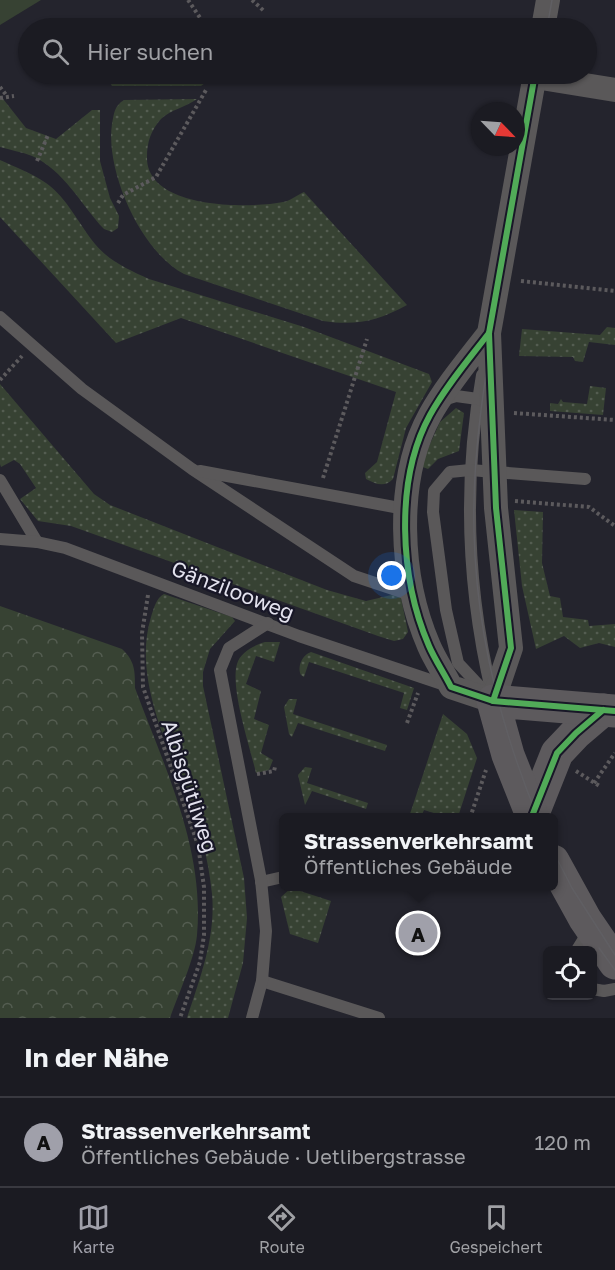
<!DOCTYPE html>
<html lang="de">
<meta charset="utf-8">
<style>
:root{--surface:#1b1b22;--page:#24242a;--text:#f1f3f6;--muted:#a0a1a5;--line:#393940;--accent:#a0a0aa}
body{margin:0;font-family:"Golos Text",sans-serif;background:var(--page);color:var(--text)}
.controls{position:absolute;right:18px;bottom:18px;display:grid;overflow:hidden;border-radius:9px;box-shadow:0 2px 4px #0004}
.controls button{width:54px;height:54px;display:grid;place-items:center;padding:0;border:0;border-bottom:2px solid var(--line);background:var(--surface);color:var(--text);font:30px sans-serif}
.compass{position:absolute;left:471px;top:102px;width:54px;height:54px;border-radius:50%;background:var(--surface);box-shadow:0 2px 4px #0004;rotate:115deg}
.you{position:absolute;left:392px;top:576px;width:21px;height:21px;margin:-15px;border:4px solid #fff;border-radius:50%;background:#1a73e8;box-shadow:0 0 0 9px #1a73e833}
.badge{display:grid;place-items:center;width:39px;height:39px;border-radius:50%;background:var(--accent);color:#111;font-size:20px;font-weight:700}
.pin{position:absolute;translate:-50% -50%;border:3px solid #fff;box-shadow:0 2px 6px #0006}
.popup{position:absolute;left:279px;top:813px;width:279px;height:78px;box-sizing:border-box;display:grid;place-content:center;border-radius:9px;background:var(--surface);filter:drop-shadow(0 2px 4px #0005);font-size:20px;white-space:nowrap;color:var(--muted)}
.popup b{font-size:22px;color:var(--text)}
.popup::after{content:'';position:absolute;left:50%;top:100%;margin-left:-12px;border:12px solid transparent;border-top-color:var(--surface)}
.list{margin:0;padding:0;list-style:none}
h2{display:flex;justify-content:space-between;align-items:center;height:78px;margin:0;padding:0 24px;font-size:26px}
h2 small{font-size:20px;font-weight:400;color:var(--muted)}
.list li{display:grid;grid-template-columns:39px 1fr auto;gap:18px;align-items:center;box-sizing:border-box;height:90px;padding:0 24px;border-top:2px solid var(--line)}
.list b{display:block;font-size:22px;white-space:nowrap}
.list p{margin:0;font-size:20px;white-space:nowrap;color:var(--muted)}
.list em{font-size:20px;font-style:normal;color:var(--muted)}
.icon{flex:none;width:33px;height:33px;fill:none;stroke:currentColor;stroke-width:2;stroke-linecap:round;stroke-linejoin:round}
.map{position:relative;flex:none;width:615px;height:1018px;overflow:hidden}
.search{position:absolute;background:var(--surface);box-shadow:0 2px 4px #0004;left:18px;right:18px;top:18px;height:66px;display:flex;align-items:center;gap:15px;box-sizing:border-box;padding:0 21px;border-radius:33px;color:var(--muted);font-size:22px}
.sheet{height:168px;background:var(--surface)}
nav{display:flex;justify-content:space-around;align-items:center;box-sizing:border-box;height:84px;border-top:2px solid var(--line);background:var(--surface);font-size:16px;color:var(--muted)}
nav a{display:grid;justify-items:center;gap:3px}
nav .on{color:var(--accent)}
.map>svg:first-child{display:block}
.grass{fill:url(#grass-dots)}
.forest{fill:url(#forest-crowns)}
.green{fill:#374233}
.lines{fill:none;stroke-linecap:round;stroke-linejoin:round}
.path{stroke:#5c5a5d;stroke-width:4;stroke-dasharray:3 3;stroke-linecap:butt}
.lane{stroke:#5a5859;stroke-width:12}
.street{stroke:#5a5859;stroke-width:24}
.secondary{stroke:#5d5a5d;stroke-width:33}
.tram{stroke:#605f63;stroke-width:1.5}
.cycleway-casing{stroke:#181727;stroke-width:10}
.cycleway{stroke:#51ab58;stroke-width:6}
.labels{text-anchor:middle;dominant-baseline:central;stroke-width:4.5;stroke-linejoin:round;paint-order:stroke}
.street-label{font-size:21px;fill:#e3e2ee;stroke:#181727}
</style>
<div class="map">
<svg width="615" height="1018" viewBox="0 0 615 1018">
<defs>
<pattern id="grass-dots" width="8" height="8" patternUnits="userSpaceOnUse" patternTransform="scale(1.5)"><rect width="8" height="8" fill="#374233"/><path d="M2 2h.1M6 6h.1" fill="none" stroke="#545d51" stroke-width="1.8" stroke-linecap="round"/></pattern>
<pattern id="forest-crowns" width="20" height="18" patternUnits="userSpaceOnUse" patternTransform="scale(1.5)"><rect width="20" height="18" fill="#374233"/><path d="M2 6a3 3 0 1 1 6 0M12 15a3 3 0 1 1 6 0" fill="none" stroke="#545d51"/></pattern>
</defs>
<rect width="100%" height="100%" fill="#24242d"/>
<!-- grass -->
<g class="grass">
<polygon points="105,74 208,74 205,83 201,86 112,86"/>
<path d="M0,95l26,33 30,11 36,-29h8v51l10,37 9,18 -1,12 -6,4 -8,-3c-23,-24 -40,-59 -72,-73 -10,-4 -22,-6 -32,-9z"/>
<path d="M197,99c-11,8 -27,11 -36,20 -10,11 -14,23 -14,38 -1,52 100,52 136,45 7,-1 14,-7 21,-10l103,113c-29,16 -51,21 -84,16l-139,-47c-43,-22 -79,-103 -72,-150 2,-10 2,-18 12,-24z"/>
<path d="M0,160c15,7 32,13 46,23 22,16 32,40 49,61 14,17 34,26 54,35l155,48 125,47 3,8 -26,46 -13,51c-9,9 -17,5 -27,0l-1,-6 12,-11 19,-70 -215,-74 -65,25 -116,-126z"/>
<polygon points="607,327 615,328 615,345 589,342 583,362 575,361 573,357 519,356 522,329 600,335"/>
<polygon points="0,384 94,494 110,505 327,590 366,601 400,593 408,632 403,639 394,641 378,636 71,526 38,521 20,499 36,488 20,464 14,460 1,467 0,464"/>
<polygon points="590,386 606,388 603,415 550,411 550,403 558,404 561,399 563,402 587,404"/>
<polygon points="456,408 464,413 459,451 438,459 428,469 420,466 440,422"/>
<polygon points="514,510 543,512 542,563 550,596 560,598 563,617 588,620 589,626 615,624 615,647 599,643 580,648 564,636 536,649 522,586"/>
<path d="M164,594l68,23 3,4 -25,28 -7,23v14l41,192 3,40 -4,45 -15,55h-41c13,-40 29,-81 25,-124 -2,-18 -5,-37 -10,-54 -19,-69 -73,-151 -51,-223 3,-9 5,-19 13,-23z"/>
<path d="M265,642h15l-6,20 -18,-6 -10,28 15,7 -7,28 15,6 -8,28 12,7 -4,10 -13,3c-6,-26 -26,-85 -19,-109 3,-12 18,-19 28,-22z"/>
<path d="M311,652l103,36 -7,22 -7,-2 4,-15 -95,-31 -5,15 -3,-2c-4,-8 1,-20 10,-23z"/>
<polygon points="289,699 297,699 293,714 387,745 385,751 298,723 292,737 289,734 284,707"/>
<polygon points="443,714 467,734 477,758 458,817 447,817 424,810 421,817 409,817"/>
<polygon points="305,767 312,768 307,783 368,803 366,809 312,791 305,805 298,775"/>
<polygon points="291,888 331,901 318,943 290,934 281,897"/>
</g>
<!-- forest -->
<path class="forest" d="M0,606l122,43c13,12 13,22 13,39 29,78 70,161 62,247 -2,23 -19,60 -27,83h-170z"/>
<!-- green -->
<polygon class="green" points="0,0 41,0 0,25"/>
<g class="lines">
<!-- path -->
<g class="path">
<polyline points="188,0 207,28"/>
<polyline points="252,0 264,11"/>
<polyline points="0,87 7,96"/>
<polyline points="0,98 14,96"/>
<polyline points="37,161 48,135"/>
<polyline points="118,203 123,195 156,177 206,90"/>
<polyline points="521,281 615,291"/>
<polyline points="0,380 22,356"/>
<polyline points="514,413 615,420"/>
<polyline points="323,478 367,339"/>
<polyline points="515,501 589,507 615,526"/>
<polyline points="148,595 142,633 143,687 198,845 204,887 204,935 200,962 180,1018"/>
<polyline points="407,723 418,693"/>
<polyline points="576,771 601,787"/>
<polyline points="257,774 274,771 275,767"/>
<polyline points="594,783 615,753"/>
<polyline points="470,818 486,770"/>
</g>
<!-- lane -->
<g class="lane">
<polyline points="0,317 82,389 192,469 354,576 414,596"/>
<path d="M482,375c-19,106 -15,214 10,319"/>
<polyline points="440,401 456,396 485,400"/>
<polyline points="200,471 405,509"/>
<polyline points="0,480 37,542"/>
<polyline points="0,539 37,542 65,548 299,636 448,686"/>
<polyline points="486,693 458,663 446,610 433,512 434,491 450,472 470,470 585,479"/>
<polyline points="261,882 283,877"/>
<polyline points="577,950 590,929"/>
<polyline points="262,981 379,1018"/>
<polyline points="592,989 604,991 615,989"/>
<polyline points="252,1018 262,981 266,931 261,880 220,670 229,648 268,623"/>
</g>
<!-- street -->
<g class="street">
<polyline points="543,28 548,0"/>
<polyline points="535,77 615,90"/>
<path d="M489,333c-20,26 -43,53 -59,82 -36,66 -30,164 -1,231 6,14 15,27 22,41l42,14 18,-53 -15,-140 -7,-175 46,-259"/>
</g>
<!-- secondary -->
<g class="secondary">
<polyline points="532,816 557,753 576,733 603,710"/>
<polyline points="533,818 508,755 493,701 615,711"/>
<polyline points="553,861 585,919 615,963"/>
</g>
<!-- tram -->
<g class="tram">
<polyline points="547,28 552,0"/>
<path d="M538,818c-38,-92 -62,-188 -64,-287 -2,-82 12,-162 27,-243 12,-71 25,-143 38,-214"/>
<polyline points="553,851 572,888 615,955"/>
<polyline points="599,948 615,970"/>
</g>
<!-- cycleway casing -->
<g class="cycleway-casing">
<g id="cycleway">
<path d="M489,333c-20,26 -43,53 -59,82 -36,66 -30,164 -1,231 6,14 15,27 22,41l42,14 122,10"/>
<polyline points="493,701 511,648 496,508 489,333 535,74"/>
<polyline points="532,816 557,753 576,733 603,710"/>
</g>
</g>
<!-- cycleway -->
<use href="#cycleway" class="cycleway"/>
</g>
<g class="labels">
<!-- street labels -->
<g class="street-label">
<text transform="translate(233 590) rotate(21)">Gänzilooweg</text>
<text transform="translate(190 786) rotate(72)">Albisgütliweg</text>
</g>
</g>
</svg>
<div class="controls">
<button><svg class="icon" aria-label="locate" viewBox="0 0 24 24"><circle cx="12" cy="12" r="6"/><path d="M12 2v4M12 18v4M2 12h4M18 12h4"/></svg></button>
</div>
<svg class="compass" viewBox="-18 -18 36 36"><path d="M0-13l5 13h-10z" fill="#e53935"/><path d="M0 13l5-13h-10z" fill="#a0a1a5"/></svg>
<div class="you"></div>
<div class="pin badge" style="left:418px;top:933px">A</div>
<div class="popup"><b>Strassenverkehrsamt</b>Öffentliches Gebäude</div>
<div class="search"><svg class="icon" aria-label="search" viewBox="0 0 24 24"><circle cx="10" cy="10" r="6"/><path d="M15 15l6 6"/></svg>Hier suchen</div>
</div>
<section class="sheet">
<h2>In der Nähe<small></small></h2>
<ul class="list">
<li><span class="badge">A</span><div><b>Strassenverkehrsamt</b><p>Öffentliches Gebäude · Uetlibergstrasse</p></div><em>120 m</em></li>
</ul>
</section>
<nav>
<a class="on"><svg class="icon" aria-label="map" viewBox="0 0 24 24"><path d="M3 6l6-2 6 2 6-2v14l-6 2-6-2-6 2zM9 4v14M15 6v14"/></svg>Karte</a>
<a><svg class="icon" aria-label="directions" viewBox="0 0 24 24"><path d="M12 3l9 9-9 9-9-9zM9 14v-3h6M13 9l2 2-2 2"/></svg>Route</a>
<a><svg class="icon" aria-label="saved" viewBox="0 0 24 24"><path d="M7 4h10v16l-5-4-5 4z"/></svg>Gespeichert</a>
</nav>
